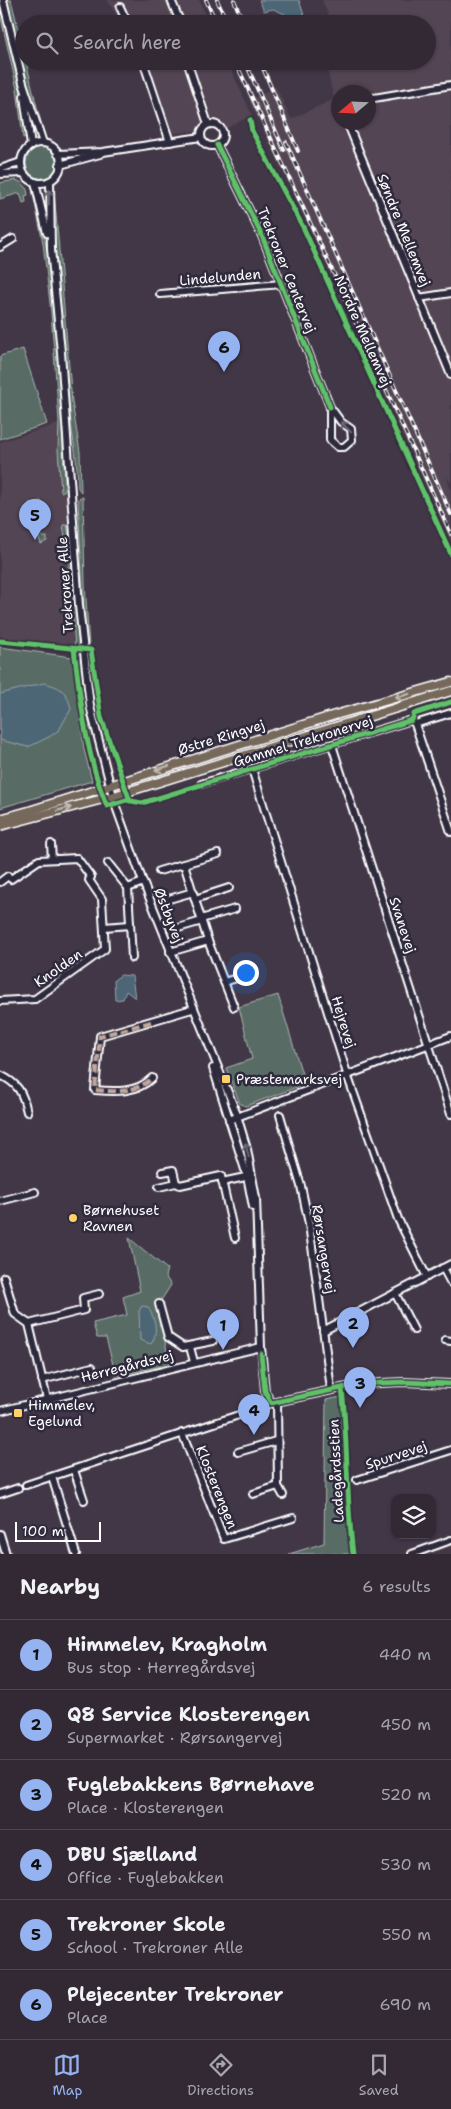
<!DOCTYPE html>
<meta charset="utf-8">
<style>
:root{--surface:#322935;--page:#3d3541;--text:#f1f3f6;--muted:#a8a6ad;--line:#4d4550;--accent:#95b2f1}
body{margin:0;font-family:"Shantell Sans",sans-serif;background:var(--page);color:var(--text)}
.controls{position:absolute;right:15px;bottom:15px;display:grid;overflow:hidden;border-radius:10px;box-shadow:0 1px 4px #0004}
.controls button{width:45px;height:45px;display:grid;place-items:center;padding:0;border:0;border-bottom:1px solid var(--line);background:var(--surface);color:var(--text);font:25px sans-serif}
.compass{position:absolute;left:331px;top:85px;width:45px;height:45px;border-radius:50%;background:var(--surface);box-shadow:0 1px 4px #0004;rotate:251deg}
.scale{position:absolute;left:15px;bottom:12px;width:86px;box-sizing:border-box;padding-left:5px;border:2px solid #fff;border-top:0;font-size:14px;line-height:18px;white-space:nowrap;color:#fff;-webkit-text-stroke:4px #2f2a3d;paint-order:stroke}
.you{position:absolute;left:245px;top:972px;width:18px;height:18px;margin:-12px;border:4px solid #fff;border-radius:50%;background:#1a73e8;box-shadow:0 0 0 8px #1a73e833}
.badge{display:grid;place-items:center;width:32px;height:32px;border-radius:50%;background:var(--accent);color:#111;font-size:16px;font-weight:700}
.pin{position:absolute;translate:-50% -41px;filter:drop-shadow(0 1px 2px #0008)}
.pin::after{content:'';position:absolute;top:26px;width:18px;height:15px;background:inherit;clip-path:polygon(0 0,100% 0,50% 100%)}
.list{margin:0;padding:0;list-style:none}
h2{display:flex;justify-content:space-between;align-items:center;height:65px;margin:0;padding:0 20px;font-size:21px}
h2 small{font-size:16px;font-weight:400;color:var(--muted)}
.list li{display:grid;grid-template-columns:32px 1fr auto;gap:15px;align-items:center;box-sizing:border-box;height:70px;padding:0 20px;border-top:1px solid var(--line)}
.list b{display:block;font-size:19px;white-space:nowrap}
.list p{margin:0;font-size:16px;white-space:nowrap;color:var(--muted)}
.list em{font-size:16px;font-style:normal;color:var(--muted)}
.icon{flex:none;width:28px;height:28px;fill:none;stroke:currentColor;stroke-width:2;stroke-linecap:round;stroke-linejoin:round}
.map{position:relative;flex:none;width:451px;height:1554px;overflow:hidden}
.search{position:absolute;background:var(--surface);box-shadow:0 1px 4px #0004;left:15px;right:15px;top:15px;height:55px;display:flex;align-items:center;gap:12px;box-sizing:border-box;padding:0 18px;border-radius:28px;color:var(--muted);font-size:19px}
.sheet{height:485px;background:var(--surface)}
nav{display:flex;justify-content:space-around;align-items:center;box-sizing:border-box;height:70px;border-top:1px solid var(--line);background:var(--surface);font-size:14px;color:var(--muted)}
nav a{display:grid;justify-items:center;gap:2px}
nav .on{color:var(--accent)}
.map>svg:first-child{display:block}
.built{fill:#534452;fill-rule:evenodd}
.green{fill:#596c65;stroke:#acb6b2}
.water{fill:#4d6675;stroke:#94a3ac}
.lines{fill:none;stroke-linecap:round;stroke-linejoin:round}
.minor-casing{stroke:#fff;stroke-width:10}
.major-casing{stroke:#fff;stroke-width:11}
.minor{stroke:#2f2a3d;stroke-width:6}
.major{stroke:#76695c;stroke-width:8}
.rail-casing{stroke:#fff;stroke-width:4}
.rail{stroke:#2f2a3d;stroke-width:2;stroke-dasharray:5.5;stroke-linecap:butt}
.quiet{stroke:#c3a89e;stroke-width:4;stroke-dasharray:8 4;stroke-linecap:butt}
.cycleway-casing{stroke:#2f2a3d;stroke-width:8}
.cycleway{stroke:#61c268;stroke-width:5}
.oneway{stroke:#6d6a77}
.oneway2{stroke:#c1bcb6}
.poi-dot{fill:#ffd166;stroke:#2f2a3d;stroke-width:2}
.labels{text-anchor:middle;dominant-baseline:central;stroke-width:5;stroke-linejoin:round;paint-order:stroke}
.street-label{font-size:14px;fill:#fff;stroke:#2f2a3d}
.poi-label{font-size:14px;fill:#fff;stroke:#2f2a3d;text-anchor:start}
</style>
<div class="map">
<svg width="451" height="1554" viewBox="0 0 451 1554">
<rect width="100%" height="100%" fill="#423747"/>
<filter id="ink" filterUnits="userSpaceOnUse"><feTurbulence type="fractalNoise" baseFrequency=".02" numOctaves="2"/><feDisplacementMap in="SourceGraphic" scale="10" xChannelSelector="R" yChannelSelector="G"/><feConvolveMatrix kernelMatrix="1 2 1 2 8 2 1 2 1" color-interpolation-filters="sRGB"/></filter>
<g filter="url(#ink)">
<!-- built -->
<g class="built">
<polygon points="107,0 199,0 210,24 122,24"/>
<path d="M322,0h129v484l-5,-9 5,16v51l-138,-308 -64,-134 27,-13 15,32 43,-20 -9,-38h102v-37h-95zM338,92h30v30h-30z"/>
<polygon points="138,61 227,61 252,115 229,127 168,134"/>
<polygon points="61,423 78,646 0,638 0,442"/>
</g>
<!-- green -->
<g class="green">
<polygon points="0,0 18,75 28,137 23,138 17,89 0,14"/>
<path d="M7,0h4c12,45 20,87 33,133h-2l-8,-23z"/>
<circle cx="42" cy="163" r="16"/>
<path d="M15,180c8,2 12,6 13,15l-3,1 1,6 -3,1 -3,-10 -20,6v-16z"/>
<path d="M54,191l18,211 8,50 1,40 -3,-4c0,-25 -5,-48 -8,-72 -7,-75 -17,-150 -19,-224z"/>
<path d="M37,193c19,96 22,193 28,289v8l-4,2 -3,-42 1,-29 -8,-109 -8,-69 -10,-49z"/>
<polygon points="23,349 47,424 0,439 0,356"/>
<polygon points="80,497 83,497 85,584 89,646 86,649 78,502"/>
<polygon points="41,501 45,510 40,510 42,537 47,537 47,541 41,544 32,519 36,518 33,508 29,509 29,503"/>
<polygon points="63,525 67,525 69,535 79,648 75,647 68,557"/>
<polygon points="0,647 72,657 84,749 92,781 0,808"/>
<polygon points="78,652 90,730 90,743 76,655"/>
<polygon points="86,652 90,654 96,698 115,763 110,746 107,747 93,702"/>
<polygon points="278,995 305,1084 246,1106 240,1104 226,1068 252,1059 239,1007"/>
<polygon points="129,1238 167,1269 165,1276 171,1285 162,1299 156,1302 170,1364 116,1376 106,1338 97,1338 93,1323 127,1315 123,1297 140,1291"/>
<polygon points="341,1397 356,1554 289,1554 324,1543 326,1400"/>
</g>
<!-- water -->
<g class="water">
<polygon points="259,0 299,0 307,24 283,24 285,14 273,9 264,11"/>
<path d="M44,683c18,4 23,9 27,26l-12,21 -10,7 -21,10 -28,-7v-46z"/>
<polygon points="121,975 132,976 135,998 126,991 123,999 115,1000 114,980"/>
<path d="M142,1306l6,1c7,12 11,25 3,37l-11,-4 -1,-29z"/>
</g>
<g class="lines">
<!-- minor casing -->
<g class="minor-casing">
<g id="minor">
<polyline points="3,0 23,83 43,143"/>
<polyline points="171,0 181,24"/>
<polyline points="120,7 128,24"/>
<polyline points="119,24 126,21"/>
<polyline points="143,61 170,142"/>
<polyline points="187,61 208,124"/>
<polyline points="24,96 31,146"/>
<polyline points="368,99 451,85"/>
<polyline points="347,122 451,375"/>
<circle cx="212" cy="135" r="11"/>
<circle cx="41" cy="163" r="20"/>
<polyline points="217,145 262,236 330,407 341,422 351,429 352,440 344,447 338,447 330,440 330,407"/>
<polyline points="58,154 103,152 201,137"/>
<polyline points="60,165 100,154"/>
<polyline points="0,169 21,162"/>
<polyline points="0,174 23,173"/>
<polyline points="50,181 51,249 61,352 79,606 90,706 115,804 143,882 236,1112 247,1149 256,1198 261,1347 265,1391 271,1403"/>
<polyline points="35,182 47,233"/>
<polyline points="0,247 13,239"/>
<polyline points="160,294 282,284"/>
<polyline points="419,298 451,293"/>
<polyline points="415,724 451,713"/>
<polyline points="332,745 451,1114"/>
<polyline points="252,769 349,1080 398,1219 427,1277"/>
<polyline points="201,784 412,720 415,724 451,832"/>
<polyline points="51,844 52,859"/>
<polyline points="108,863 128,888 132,958"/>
<polyline points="184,864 208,941 234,1007"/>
<polyline points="159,871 218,854"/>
<polyline points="0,882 8,876 11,879 39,860 77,858 91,877 89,880 102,899 105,949 35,999 0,1001"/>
<polyline points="128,888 143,882"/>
<polyline points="169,899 193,892"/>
<polyline points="195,899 229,888"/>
<polyline points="201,919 235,909"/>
<polyline points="104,927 130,925"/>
<polyline points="178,928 202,921"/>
<polyline points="170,952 208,941"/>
<polyline points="224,982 249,974"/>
<polyline points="213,1068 247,1176 253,1207"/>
<path d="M0,1075c18,8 23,18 27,37"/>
<path d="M152,1078c-15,15 -37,14 -57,12l5,-54 92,-27"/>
<polyline points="280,1115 301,1186 309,1224 331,1389"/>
<polyline points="229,1120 451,1036"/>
<polyline points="162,1172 173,1170 176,1183"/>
<polyline points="222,1182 250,1176"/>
<polyline points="159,1187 176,1183 180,1185 221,1176 235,1238"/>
<polyline points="0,1201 35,1192"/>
<polyline points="443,1268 451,1283"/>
<polyline points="4,1277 15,1314 29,1324 47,1399"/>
<polyline points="395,1293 414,1330"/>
<polyline points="159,1304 168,1337 183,1347 213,1341"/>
<polyline points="29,1324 84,1310 83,1298 99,1294"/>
<polyline points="323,1331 451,1264"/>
<polyline points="445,1340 451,1341"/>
<polyline points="190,1347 194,1362"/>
<polyline points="42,1380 92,1367"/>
<polyline points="0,1411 261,1347"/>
<polyline points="182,1433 224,1539 293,1518"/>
<polyline points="238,1452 276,1441"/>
<polyline points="74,1470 84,1500"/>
<polyline points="52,1477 76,1554"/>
<polyline points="357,1480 451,1450"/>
<polyline points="26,1485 260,1408 271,1403 361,1384 403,1382 451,1384"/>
<polyline points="278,1486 283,1495"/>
<polyline points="0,1494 18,1488"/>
<polyline points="253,1494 278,1486 277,1403"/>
<polyline points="0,1534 6,1554"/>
<polyline points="412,1554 451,1540"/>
</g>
</g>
<!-- major casing -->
<g class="major-casing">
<g id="major">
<polyline points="0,819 29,811 335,715 451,682"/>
<polyline points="0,826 114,796 451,691"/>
</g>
</g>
<!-- minor -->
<use href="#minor" class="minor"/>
<!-- major -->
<use href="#major" class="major"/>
<!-- rail casing -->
<g class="rail-casing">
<g id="rail">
<polyline points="206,0 217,24"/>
<polyline points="217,0 228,24"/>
<polyline points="234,0 244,24"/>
<polyline points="235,61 334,274 451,534"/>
<polyline points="245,61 284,150"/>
<polyline points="260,61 298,151"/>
<polyline points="286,142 451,514"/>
</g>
</g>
<!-- rail -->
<use href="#rail" class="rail"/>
<!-- quiet -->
<path class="quiet" d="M151,1022l-51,14 -5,54c20,2 42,3 57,-12"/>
<!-- cycleway casing -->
<g class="cycleway-casing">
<g id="cycleway">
<polyline points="250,120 252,131 304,229 451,554"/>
<polyline points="217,145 262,236 330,407"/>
<polyline points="0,641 91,650 101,717 130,801"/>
<path d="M74,649c7,54 12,107 33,157l19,-6 16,3 270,-83 2,-6 37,-12"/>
<polyline points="261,1354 265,1391 271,1403 361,1384 403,1382 451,1384"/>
<path d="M342,1388c6,55 4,111 11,166"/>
</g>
</g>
<!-- cycleway -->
<use href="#cycleway" class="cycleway"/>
</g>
<!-- one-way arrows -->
<defs><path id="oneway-shaft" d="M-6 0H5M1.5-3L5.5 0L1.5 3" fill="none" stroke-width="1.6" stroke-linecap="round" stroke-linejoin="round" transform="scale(1.25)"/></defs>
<g class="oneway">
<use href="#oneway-shaft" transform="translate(49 197) rotate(-89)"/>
<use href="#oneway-shaft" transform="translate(346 427) rotate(-134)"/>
<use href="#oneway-shaft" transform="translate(247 1150) rotate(-104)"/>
</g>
<g class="oneway2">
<use href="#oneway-shaft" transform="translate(402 696) rotate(164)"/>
<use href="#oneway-shaft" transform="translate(162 768) rotate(163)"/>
<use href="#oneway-shaft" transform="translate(64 809) rotate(-14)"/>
</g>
</g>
<!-- markers -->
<g class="poi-dot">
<rect x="221" y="1074" width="10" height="10" rx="2.5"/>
<circle cx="73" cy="1218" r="5"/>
<rect x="13" y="1408" width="10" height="10" rx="2.5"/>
</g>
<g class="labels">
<!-- street labels -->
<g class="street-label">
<text transform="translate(404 230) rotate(68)">Søndre Mellemvej</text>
<text transform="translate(287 270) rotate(68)">Trekroner Centervej</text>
<text transform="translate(220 277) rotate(-5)">Lindelunden</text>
<text transform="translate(363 331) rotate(66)">Nordre Mellemvej</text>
<text transform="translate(65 585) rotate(-94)">Trekroner Alle</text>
<text transform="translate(221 737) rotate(-17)">Østre Ringvej</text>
<text transform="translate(303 741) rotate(-17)">Gammel Trekronervej</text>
<text transform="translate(169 915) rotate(69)">Østbyvej</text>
<text transform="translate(403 925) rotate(72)">Svanevej</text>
<text transform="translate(58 968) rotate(-35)">Knolden</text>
<text transform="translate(344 1022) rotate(73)">Hejrevej</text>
<text transform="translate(324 1249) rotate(81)">Rørsangervej</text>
<text transform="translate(127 1366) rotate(-14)">Herregårdsvej</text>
<text transform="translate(396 1455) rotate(-18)">Spurvevej</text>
<text transform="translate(336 1471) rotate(-93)">Ladegårdsstien</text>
<text transform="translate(217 1487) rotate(68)">Klosterengen</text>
</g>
<!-- poi labels -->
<g class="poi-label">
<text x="236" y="1079">Præstemarksvej</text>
<text x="83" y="1210">Børnehuset<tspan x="83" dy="16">Ravnen</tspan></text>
<text x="28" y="1405">Himmelev,<tspan x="28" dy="16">Egelund</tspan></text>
</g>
</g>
</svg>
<div class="controls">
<button><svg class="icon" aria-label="layers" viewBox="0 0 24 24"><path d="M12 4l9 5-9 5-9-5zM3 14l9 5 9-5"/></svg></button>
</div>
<svg class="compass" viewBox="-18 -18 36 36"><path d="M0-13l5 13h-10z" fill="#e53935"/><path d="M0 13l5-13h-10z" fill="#a8a6ad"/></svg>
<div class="scale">100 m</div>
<div class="you"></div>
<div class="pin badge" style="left:223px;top:1350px">1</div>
<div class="pin badge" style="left:353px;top:1348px">2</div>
<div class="pin badge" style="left:360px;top:1408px">3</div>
<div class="pin badge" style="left:254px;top:1435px">4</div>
<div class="pin badge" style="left:35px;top:540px">5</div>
<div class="pin badge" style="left:224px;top:372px">6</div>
<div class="search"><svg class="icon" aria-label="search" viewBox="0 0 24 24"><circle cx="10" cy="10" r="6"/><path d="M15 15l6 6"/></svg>Search here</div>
</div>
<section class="sheet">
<h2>Nearby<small>6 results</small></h2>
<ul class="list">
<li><span class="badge">1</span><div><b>Himmelev, Kragholm</b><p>Bus stop · Herregårdsvej</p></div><em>440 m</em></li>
<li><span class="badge">2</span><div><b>Q8 Service Klosterengen</b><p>Supermarket · Rørsangervej</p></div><em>450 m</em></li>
<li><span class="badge">3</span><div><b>Fuglebakkens Børnehave</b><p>Place · Klosterengen</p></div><em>520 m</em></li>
<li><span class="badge">4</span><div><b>DBU Sjælland</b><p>Office · Fuglebakken</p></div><em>530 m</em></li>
<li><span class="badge">5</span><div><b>Trekroner Skole</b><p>School · Trekroner Alle</p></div><em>550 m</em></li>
<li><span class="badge">6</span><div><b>Plejecenter Trekroner</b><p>Place</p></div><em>690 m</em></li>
</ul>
</section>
<nav>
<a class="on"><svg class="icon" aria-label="map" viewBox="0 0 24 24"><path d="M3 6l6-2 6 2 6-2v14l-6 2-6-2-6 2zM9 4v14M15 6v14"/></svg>Map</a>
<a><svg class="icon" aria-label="directions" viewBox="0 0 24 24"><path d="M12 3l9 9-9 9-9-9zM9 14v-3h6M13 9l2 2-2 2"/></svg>Directions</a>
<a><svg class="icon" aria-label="saved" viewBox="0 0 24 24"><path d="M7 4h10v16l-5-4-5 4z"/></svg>Saved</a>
</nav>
